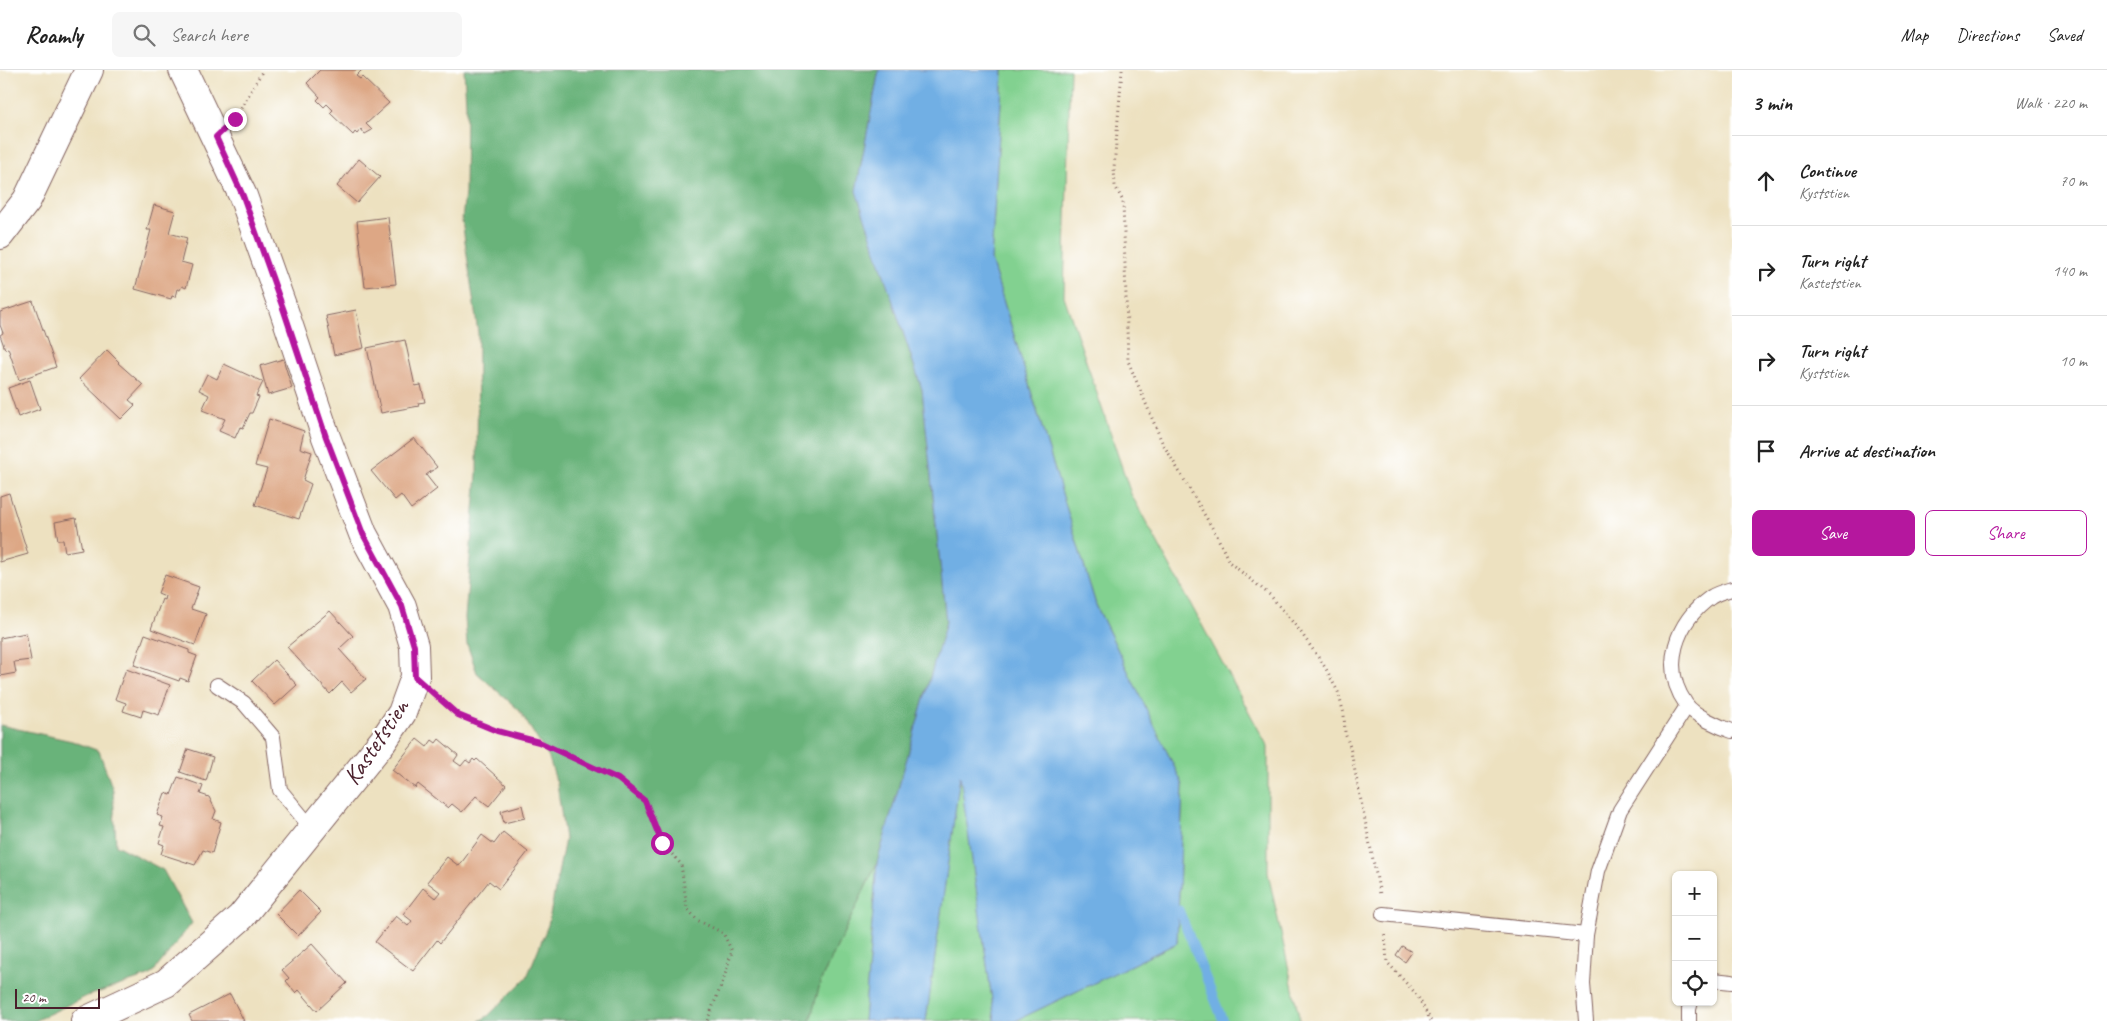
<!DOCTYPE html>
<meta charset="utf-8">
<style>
:root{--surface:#fff;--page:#f6f6f6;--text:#222;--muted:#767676;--line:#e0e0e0;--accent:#b5179e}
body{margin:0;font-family:Caveat,sans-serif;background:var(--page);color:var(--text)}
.controls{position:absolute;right:15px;bottom:15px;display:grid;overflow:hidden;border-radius:8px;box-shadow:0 1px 4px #0004}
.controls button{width:45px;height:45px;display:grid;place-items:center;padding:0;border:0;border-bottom:1px solid var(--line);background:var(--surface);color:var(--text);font:25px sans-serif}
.scale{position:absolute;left:15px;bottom:12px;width:85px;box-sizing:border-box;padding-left:5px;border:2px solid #4a1f2b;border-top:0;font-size:14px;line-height:18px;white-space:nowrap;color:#4a1f2b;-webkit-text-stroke:4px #fff;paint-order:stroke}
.stop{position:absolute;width:15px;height:15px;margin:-11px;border:4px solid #b5179e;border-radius:50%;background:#fff}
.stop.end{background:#b5179e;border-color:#fff;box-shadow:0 1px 5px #0008}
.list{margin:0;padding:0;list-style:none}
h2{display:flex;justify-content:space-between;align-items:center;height:65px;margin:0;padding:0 20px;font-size:21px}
h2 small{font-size:16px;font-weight:400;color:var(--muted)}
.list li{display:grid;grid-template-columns:32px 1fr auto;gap:15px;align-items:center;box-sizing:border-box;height:90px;padding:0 20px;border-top:1px solid var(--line)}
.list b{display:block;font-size:19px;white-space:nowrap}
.list p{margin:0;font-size:16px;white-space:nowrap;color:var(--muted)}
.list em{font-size:16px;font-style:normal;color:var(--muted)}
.actions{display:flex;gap:10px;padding:15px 20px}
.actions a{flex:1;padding:11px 0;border:1px solid var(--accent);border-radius:8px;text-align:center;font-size:18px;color:var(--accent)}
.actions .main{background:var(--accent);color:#fff}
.icon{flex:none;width:28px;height:28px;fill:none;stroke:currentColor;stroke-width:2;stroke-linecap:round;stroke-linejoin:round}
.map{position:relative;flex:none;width:1732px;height:951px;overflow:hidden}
header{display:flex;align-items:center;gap:30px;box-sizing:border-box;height:70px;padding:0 25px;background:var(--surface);border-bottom:1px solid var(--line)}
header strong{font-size:24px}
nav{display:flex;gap:28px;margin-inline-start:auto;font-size:18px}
.search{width:350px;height:45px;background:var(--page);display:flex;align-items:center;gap:12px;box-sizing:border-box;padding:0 18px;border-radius:8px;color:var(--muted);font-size:19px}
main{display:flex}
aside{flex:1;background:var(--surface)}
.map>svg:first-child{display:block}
.green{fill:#82d190;stroke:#66785e}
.forest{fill:#69b37a;stroke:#5a6952}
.water{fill:#71afe4;stroke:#5e6788}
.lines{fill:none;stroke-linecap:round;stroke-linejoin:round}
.stream{stroke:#71afe4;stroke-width:9}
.building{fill:#dda785}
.lane-casing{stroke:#83635f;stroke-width:16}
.street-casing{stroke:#83635f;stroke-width:30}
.path{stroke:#83635f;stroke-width:3;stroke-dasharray:1 4;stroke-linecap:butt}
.lane{stroke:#fff;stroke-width:14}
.street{stroke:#fff;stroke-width:28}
.route{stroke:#b5179e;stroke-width:6}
.labels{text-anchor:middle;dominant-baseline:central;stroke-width:5;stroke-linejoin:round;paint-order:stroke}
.street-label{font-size:25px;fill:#4a1f2b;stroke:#fff}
</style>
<header>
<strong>Roamly</strong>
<div class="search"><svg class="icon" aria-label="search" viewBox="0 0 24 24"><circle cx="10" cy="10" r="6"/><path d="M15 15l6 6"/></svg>Search here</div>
<nav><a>Map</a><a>Directions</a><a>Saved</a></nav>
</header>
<main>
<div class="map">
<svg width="1732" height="951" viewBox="0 0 1732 951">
<rect width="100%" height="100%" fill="#fff"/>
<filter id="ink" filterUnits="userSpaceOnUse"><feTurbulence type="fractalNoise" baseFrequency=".02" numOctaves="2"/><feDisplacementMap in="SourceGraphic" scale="10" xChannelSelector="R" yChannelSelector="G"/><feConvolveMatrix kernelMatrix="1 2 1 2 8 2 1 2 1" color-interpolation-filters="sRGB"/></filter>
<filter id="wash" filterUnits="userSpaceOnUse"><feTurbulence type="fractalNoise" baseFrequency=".0096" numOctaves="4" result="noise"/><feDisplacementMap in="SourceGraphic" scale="20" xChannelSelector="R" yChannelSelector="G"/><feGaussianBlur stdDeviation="1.12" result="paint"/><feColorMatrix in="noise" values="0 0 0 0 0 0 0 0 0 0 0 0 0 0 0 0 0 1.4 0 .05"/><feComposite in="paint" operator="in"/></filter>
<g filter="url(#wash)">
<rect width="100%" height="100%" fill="#ede1c0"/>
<!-- green -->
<g class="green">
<polygon points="1003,0 1070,0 1064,226 1131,424 1268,677 1268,803 1300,951 1015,951 1177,873 1183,715 1096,535 991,190"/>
<polygon points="960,704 995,951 926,951"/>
<polygon points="877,793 864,951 810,951 821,910"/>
</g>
<!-- forest -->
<g class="forest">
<polygon points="464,0 879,0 856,121 922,319 946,552 877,793 821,910 810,951 479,951 488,946 527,907 548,855 565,769 557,714 549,688 519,640 477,603 467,574 465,548 477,404 478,263 462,150 465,123 466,34"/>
<polygon points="0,655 72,671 99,681 113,720 116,775 163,800 192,853 151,905 87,926 34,951 0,951"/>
</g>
<!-- water -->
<polygon class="water" points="879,0 1003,0 991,190 1096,535 1183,715 1177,873 1015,951 995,951 960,706 926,951 864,951 877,793 946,552 922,319 856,121"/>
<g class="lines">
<!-- stream -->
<polyline class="stream" points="1179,840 1223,951"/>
</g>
<g id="blocks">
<!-- building -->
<g class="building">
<polygon points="320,0 362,0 356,6 360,9 362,7 389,33 366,54 372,60 365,64 361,59 357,64 355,62 353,65 330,43 333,40 327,34 324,37 317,30 320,27 307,13"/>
<polygon points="359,89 380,107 357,133 337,116"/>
<polygon points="154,135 175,141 169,163 187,168 181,192 192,195 186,218 182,216 180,220 177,219 175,227 172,226 171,229 135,219 151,160 147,160"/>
<polygon points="388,147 396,214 365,217 357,151"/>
<polygon points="33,231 56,297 19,310 8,278 5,279 0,265 3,263 0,255 0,242"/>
<polygon points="356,240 364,278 334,285 326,246"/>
<polygon points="405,270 415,316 421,315 425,332 418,333 419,336 381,343 367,278"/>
<polygon points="107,280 119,292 118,293 143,315 129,330 135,335 121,349 79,309"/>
<polygon points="283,289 292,318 268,325 260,296"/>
<polygon points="224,294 263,312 256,326 259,327 252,343 250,343 243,358 240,357 235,368 219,361 225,349 202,340 209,325 199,320 207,304 217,309"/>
<polygon points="30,310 40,339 18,347 8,318"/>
<polygon points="269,349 304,361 300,378 312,382 303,410 311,414 299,449 255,435 267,399 255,396"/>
<polygon points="414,368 437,397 426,405 437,419 411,439 401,425 395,430 371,401"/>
<polygon points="9,423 28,484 0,492 0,426"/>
<polygon points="76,448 82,479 65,482 63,470 58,470 55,452"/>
<polygon points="165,505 199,517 191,539 206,544 195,575 151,559 162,529 164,530 165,526 158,523"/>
<polygon points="330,541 353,566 339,579 366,609 351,622 342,612 330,624 287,577"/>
<polygon points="26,563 31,590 14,592 16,603 0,606 0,568"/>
<polygon points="145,564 189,580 189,583 197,586 188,611 180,608 179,611 134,595"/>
<polygon points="274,590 297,615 275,635 252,611"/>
<polygon points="126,599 170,615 159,645 143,640 141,647 123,641 126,633 115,629"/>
<polygon points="417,669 427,677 432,670 436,673 439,669 458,685 454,691 461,696 466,690 470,693 473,689 475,691 477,689 506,715 489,736 476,726 462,742 452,734 448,738 418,714 415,718 392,700"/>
<polygon points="188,679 213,687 206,711 180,702"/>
<polygon points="178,707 203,716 200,724 209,727 216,741 213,749 221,752 212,783 203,780 195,795 161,784 164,775 159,773 164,757 160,756 163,747 157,745 165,723 171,725"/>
<polygon points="522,735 525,748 504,753 501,741"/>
<polygon points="503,762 528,782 499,819 489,811 440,873 437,870 413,901 375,872 396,846 408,856 412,851 403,844 423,818 435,828 440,822 427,812 447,787 459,796 482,765 494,774"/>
<polygon points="299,820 321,842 298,866 276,844"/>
<polygon points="312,874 347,913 317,941 299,920 296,923 286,911 289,908 282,900"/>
<polygon points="1402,876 1412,882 1405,892 1396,885"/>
<polygon points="230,924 244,951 192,951 189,945"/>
</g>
</g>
</g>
<g filter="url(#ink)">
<use href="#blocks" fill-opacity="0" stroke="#83635f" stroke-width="1"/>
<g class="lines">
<!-- lane casing -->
<g class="lane-casing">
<g id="lane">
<path d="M1732,519c-7,2 -15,4 -21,8 -35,25 -51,70 -25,107 7,11 34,23 46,27"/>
<polyline points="217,615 244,633 273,667 280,720 313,760"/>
<polyline points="1383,844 1586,865"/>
<polyline points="1713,910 1732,912"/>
<polyline points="1586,951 1583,914 1586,865 1598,801 1620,740 1687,636"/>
<polyline points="1689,951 1689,939 1691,932"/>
</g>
</g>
<!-- street casing -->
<g class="street-casing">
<g id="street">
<polyline points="0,165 27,130 89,0"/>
<polyline points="85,951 166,913 241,847 383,671 402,643 415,607 414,576 402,536 363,464 326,367 284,241 243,126 183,0"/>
</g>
</g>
<!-- path -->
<g class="path">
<polyline points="1122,0 1114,98 1115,116 1123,131 1128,291 1162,372 1217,466 1229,492 1270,525 1300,561 1325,597 1338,622 1344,644 1345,663 1350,677 1380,824"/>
<polyline points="236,47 263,0"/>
<polyline points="438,627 458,645 497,661 539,672 618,709 645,731 662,773 681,794 687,838 697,850 723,863 732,881 724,908 707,951"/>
<polyline points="1385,865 1387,892 1417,925 1431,951"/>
</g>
<!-- lane -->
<use href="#lane" class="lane"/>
<!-- street -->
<use href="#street" class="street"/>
</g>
</g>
<g class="lines" filter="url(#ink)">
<!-- route -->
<polyline class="route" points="235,49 216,67 243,126 284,241 326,367 363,464 402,536 414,576 415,607 458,645 497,661 539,672 618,709 645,731 662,773"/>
</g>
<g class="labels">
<!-- street labels -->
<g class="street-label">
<text transform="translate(376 672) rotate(-56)">Kastetstien</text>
</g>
</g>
</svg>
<div class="controls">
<button>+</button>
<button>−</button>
<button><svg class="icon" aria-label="locate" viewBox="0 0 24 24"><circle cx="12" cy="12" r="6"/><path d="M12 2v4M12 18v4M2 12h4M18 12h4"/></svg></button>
</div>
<div class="scale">20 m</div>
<div class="stop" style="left:662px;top:773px"></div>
<div class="stop end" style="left:235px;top:49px"></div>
</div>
<aside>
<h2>3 min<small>Walk · 220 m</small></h2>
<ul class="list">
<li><svg class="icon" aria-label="ahead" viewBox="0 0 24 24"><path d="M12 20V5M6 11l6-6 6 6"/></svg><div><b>Continue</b><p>Kyststien</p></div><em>70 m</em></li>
<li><svg class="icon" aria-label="right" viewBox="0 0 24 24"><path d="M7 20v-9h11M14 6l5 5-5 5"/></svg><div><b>Turn right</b><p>Kastetstien</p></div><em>140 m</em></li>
<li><svg class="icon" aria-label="right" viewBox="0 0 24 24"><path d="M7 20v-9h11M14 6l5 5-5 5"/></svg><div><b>Turn right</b><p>Kyststien</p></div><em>10 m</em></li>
<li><svg class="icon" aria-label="arrive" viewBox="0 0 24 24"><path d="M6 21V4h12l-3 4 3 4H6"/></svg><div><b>Arrive at destination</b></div></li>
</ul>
<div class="actions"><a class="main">Save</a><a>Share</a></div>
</aside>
</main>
